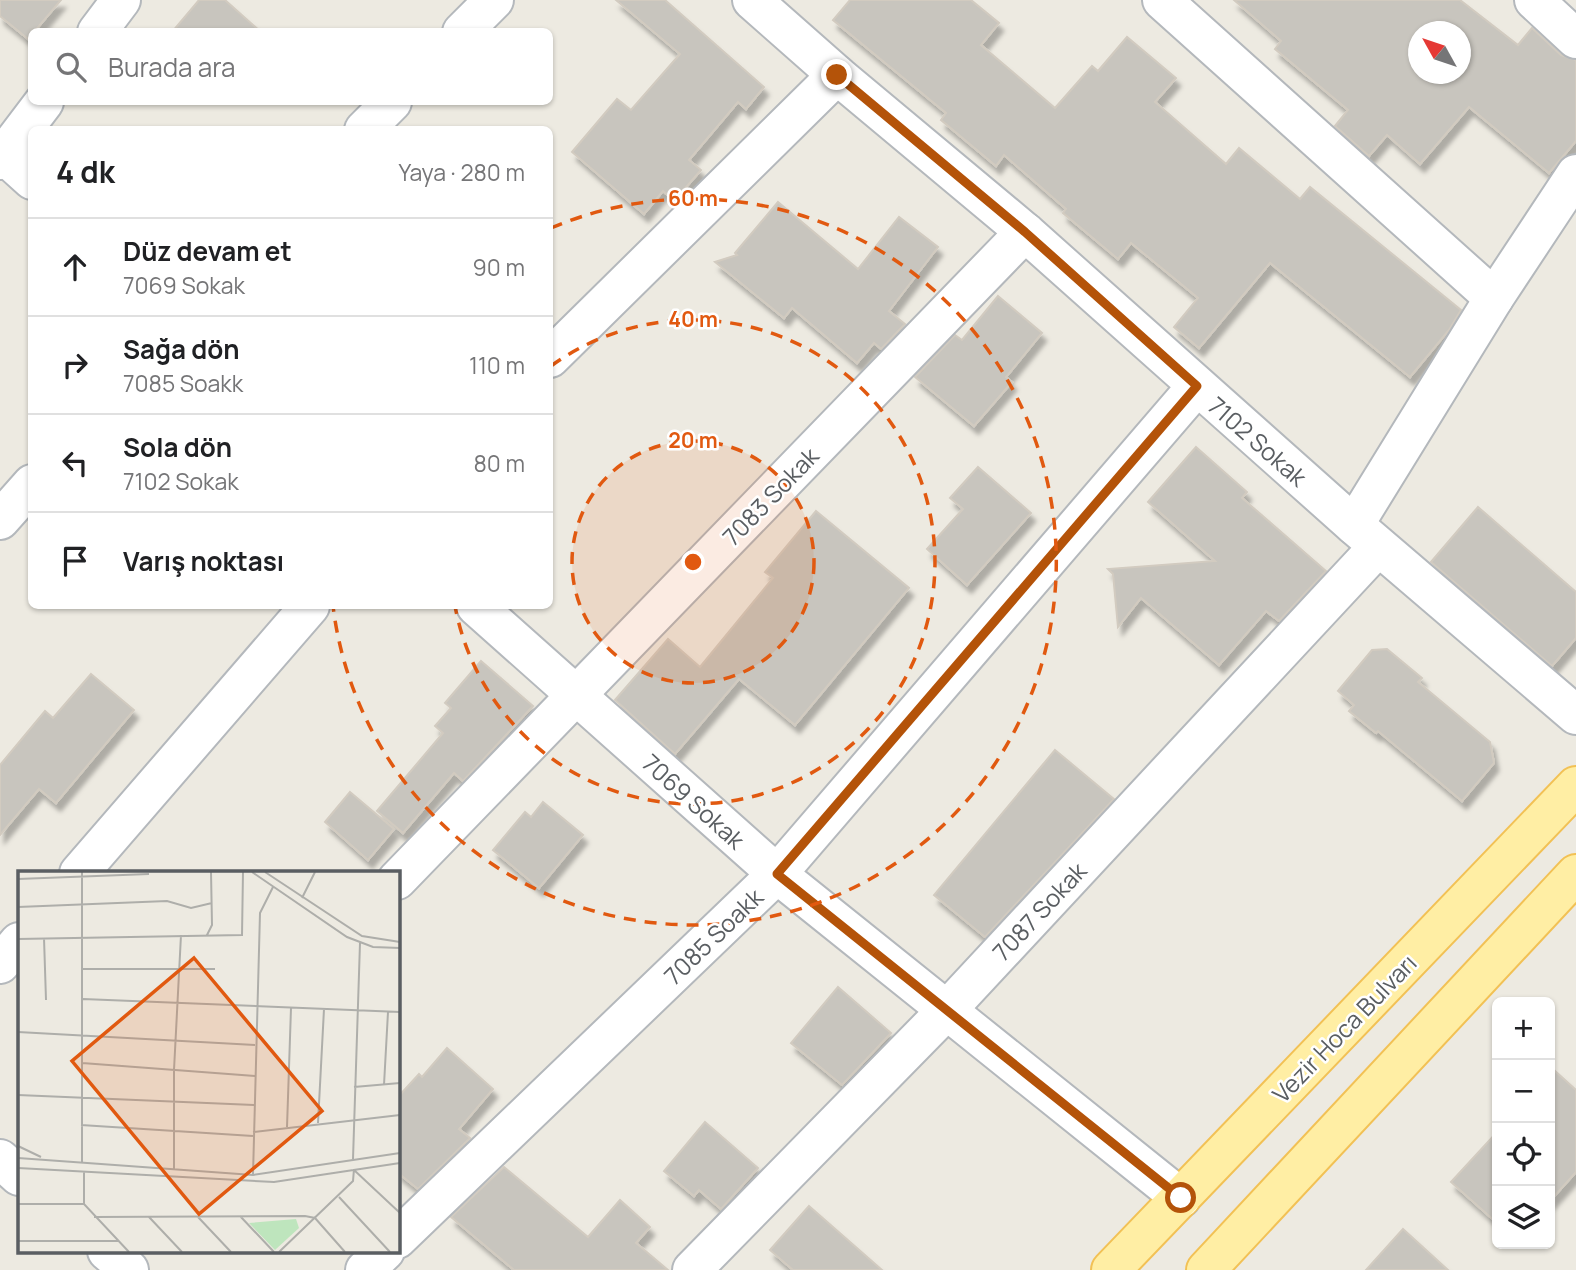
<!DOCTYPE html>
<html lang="tr">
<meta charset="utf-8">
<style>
:root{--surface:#fff;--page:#f2f2f2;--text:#202124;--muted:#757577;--line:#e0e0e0}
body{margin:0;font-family:Manrope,sans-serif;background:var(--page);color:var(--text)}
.controls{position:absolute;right:21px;bottom:21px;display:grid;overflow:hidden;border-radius:10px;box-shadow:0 2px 5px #0004}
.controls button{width:63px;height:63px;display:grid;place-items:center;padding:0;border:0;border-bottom:2px solid var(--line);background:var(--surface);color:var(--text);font:35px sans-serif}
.compass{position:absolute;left:1408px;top:21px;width:63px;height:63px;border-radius:50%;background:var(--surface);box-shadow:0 2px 5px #0004;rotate:310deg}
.stop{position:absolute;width:21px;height:21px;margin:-16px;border:5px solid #b45309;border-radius:50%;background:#fff}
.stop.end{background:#b45309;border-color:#fff;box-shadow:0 2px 7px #0008}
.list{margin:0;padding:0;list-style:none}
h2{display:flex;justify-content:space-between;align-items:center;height:91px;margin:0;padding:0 28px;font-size:30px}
h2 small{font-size:23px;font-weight:400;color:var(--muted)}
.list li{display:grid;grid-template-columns:46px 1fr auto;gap:21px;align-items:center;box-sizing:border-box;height:98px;padding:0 28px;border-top:2px solid var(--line)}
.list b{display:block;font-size:26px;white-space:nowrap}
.list p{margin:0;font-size:23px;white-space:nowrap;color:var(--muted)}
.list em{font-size:23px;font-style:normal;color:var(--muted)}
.icon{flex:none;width:38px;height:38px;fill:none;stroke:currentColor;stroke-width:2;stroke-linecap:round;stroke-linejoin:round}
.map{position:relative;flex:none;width:1576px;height:1270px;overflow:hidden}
.search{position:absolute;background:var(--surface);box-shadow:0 2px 5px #0004;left:28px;top:28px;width:525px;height:77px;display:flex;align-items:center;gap:18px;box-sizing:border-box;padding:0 24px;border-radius:10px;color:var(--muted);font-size:26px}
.panel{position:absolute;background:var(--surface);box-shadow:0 2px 5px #0004;left:28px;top:126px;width:525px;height:483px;border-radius:10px}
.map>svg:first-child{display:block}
.building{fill:#c8c5be;stroke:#d2cbc0;stroke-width:2;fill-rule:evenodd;filter:url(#shadow)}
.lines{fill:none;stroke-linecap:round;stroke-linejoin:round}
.minor-casing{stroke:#b4b8bc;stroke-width:42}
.major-casing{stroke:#f2c155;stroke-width:42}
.minor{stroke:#fff;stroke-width:38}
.major{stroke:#ffeea4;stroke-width:38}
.route{stroke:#b45309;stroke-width:9}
.ring{fill:none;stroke:#e15910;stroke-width:3.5;stroke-dasharray:12 9}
.labels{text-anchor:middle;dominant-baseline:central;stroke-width:5;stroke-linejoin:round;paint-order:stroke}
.street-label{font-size:24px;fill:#5a5e62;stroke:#fff}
.inset-road{fill:none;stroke:#aeaeaa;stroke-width:2}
.view{fill:#e15910;fill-opacity:0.15;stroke:#e15910;stroke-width:3.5}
.inset-edge{fill:none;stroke:#5a5e62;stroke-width:3.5}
.centre{fill:#e15910;stroke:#fff;stroke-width:3.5}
.ring-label{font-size:21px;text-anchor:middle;font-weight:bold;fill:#e15910;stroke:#fff;stroke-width:5;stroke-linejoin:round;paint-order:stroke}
</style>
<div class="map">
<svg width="1576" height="1270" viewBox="0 0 1576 1270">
<defs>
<filter id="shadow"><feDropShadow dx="4.5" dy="8" stdDeviation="2" flood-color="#0004"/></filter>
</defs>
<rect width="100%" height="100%" fill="#edeae1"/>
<!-- building -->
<g class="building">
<polygon points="0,0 61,0 34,32 32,32 28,39 0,16"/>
<polygon points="199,0 225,0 261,32 172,32"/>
<polygon points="616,0 665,0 764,87 746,109 738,102 689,160 701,170 674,201 663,191 644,214 572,152 617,99 631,110 680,54"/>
<polygon points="850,0 971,0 999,23 981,45 1055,108 1092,66 1098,71 1127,37 1176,78 1155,102 1226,164 1239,148 1300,199 1310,187 1461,310 1449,330 1410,377 1270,263 1199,348 1174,327 1198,298 1131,243 1118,259 1063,213 1066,209 1004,155 996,166 941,120 946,113 833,20"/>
<path d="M1234,0h226l58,45 14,-17 29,27 15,5v81l-27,32 -80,-66 -49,57 -33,-29 -18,21 -34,-30 13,-16 -73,-61 6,-8zM1418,32h42v42h-42z"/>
<polygon points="778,202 858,269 899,217 938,247 889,311 905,324 881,349 874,343 857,363 792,308 784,318 715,262 737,255 735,253"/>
<polygon points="998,296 1042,333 1006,377 1012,382 974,426 915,377 955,335 962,340"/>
<polygon points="1196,447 1247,492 1242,498 1326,571 1279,621 1266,611 1219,665 1141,598 1118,627 1113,574 1108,569 1215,561 1148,502"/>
<polygon points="978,467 1031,513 967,585 927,549 963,509 950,498"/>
<polygon points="1478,507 1576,592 1576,638 1552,666 1431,562"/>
<polygon points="816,511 909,588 795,725 739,679 675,754 615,700 668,639 700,667 773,578 765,572"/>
<polygon points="1387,649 1422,678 1418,682 1490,742 1494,763 1462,801 1378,731 1376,733 1349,711 1354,705 1338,691 1372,650"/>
<polygon points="481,661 533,706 463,781 454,773 403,833 377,811 443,733 435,726 451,708 445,703"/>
<polygon points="91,674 134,710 56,803 39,789 0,835 0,765 45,711 53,718"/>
<polygon points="1055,750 1114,799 985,937 934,895"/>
<polygon points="350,792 394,829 368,860 325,822"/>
<polygon points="543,802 583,835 539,888 493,850 525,812 531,817"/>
<polygon points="838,987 891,1033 842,1085 791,1043"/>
<polygon points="447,1048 493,1089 459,1129 470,1138 418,1189 397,1172 397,1098 419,1074 422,1077"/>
<polygon points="1554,1070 1576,1090 1576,1172 1550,1201 1550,1074"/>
<polygon points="705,1122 758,1168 721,1209 699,1190 694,1196 664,1171"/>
<polygon points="1497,1132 1497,1223 1451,1182"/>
<polygon points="504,1167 588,1237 620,1200 650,1227 636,1243 668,1270 514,1270 451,1217"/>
<polygon points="809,1206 882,1270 793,1270 770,1250"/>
<polygon points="1403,1229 1448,1270 1366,1270"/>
</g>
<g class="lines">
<!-- minor casing -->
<g class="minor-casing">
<g id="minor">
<polyline points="752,0 837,75 1025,232 1354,525 1576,715"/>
<polyline points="1162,0 1494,298"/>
<polyline points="1534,0 1576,39"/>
<polyline points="97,32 121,0"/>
<polyline points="462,32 494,0"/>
<polyline points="364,130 392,102"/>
<polyline points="0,151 32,180"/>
<polyline points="0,160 44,102"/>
<polyline points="550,358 837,75"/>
<polyline points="0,520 32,484"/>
<polyline points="1354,525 1494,298 1576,174"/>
<polyline points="476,606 777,874 1181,1198"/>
<polyline points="79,873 310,606"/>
<polyline points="397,880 1025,232"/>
<polyline points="0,964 19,942"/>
<polyline points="0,1159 19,1176"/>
<polyline points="397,1239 777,874 1197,386"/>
<polyline points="107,1251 129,1270"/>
<polyline points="365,1270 385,1251"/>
<polyline points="692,1270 946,1011 1378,547"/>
</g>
</g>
<!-- major casing -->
<g class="major-casing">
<g id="major">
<polyline points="1111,1270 1576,786"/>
<polyline points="1206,1270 1576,874"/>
</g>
</g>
<!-- minor -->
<use href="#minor" class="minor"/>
<!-- major -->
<use href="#major" class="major"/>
</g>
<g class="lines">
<!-- route -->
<polyline class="route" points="837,75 1025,232 1197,386 777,874 1181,1198"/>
</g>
<!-- distance rings -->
<circle cx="693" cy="562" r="121" fill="#e15910" fill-opacity=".12"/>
<g class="ring">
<circle cx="693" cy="562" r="121"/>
<path d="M551 366A242 242 0 1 1 455 606"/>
<path d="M551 228A363 363 0 1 1 333 606"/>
</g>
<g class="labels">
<!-- street labels -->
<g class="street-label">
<text transform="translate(1258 441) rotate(41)">7102 Sokak</text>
<text transform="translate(770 496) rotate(-46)">7083 Sokak</text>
<text transform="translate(694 801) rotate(42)">7069 Sokak</text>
<text transform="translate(1039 911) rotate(-47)">7087 Sokak</text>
<text transform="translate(713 936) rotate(-44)">7085 Soakk</text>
<text transform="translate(1344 1028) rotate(-46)">Vezir Hoca Bulvarı</text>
</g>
</g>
<!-- overview -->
<g transform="translate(18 871)">
<rect width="382" height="382" fill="#edeae1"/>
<path d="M278,348l3,9 -24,22 -26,-27z" fill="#bee5bd"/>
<path class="inset-road" d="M234,1l95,65 26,10 27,1M247,1l97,64 38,6M0,8l131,-5M284,27l13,-26M0,36l149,-6 24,7 21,-5M189,64l5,-10 -1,-53M26,67l2,62M0,68l224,-4 1,-63M65,98h132M65,128l317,13M0,161l237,13M64,192l173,13M366,214l4,-73M336,216l46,-4M0,224l236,10M300,252l6,-114M63,254l172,11M269,256l4,-119M235,261l147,-17M0,275l23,11M0,287l235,17 147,-22M335,288l7,-216M64,292v-291M0,297l256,14 126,-19M156,299v-100l7,-135M336,299l46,43M235,304l7,-262 13,-26M321,326l51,55M0,333h66l45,48M66,333v-33M222,345l34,36M76,346l211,-1 10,2 30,34M131,346l33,35M180,346l33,35M0,370h100M261,381l74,-71 1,-12"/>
<path class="view" d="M176,87l128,153 -123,103 -127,-153z"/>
<rect width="382" height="382" class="inset-edge"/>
</g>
<circle cx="693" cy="562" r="10" class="centre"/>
<g class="ring-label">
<text x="693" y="206">60 m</text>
<text x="693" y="327">40 m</text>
<text x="693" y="448">20 m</text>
</g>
</svg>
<div class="controls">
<button>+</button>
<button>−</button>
<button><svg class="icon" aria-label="locate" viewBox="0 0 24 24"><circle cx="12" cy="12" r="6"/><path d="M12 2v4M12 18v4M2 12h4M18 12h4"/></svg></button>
<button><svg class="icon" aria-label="layers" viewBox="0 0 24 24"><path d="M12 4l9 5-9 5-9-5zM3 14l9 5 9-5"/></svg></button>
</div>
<svg class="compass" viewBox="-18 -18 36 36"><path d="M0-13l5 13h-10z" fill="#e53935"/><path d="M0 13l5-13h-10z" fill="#757577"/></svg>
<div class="stop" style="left:1181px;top:1198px"></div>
<div class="stop end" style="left:837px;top:75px"></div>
<div class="search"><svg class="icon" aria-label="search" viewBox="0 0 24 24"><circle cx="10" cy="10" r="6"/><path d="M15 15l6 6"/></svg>Burada ara</div>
<section class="panel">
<h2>4 dk<small>Yaya · 280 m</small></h2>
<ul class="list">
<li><svg class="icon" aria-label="ahead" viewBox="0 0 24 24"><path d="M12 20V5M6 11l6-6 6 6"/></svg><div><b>Düz devam et</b><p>7069 Sokak</p></div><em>90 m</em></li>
<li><svg class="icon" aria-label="right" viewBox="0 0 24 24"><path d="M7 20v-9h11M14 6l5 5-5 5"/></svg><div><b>Sağa dön</b><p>7085 Soakk</p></div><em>110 m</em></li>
<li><svg class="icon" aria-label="left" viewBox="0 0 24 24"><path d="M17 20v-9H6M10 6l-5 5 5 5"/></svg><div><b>Sola dön</b><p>7102 Sokak</p></div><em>80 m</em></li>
<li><svg class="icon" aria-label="arrive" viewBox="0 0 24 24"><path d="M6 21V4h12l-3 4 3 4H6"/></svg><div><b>Varış noktası</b></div></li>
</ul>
</section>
</div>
